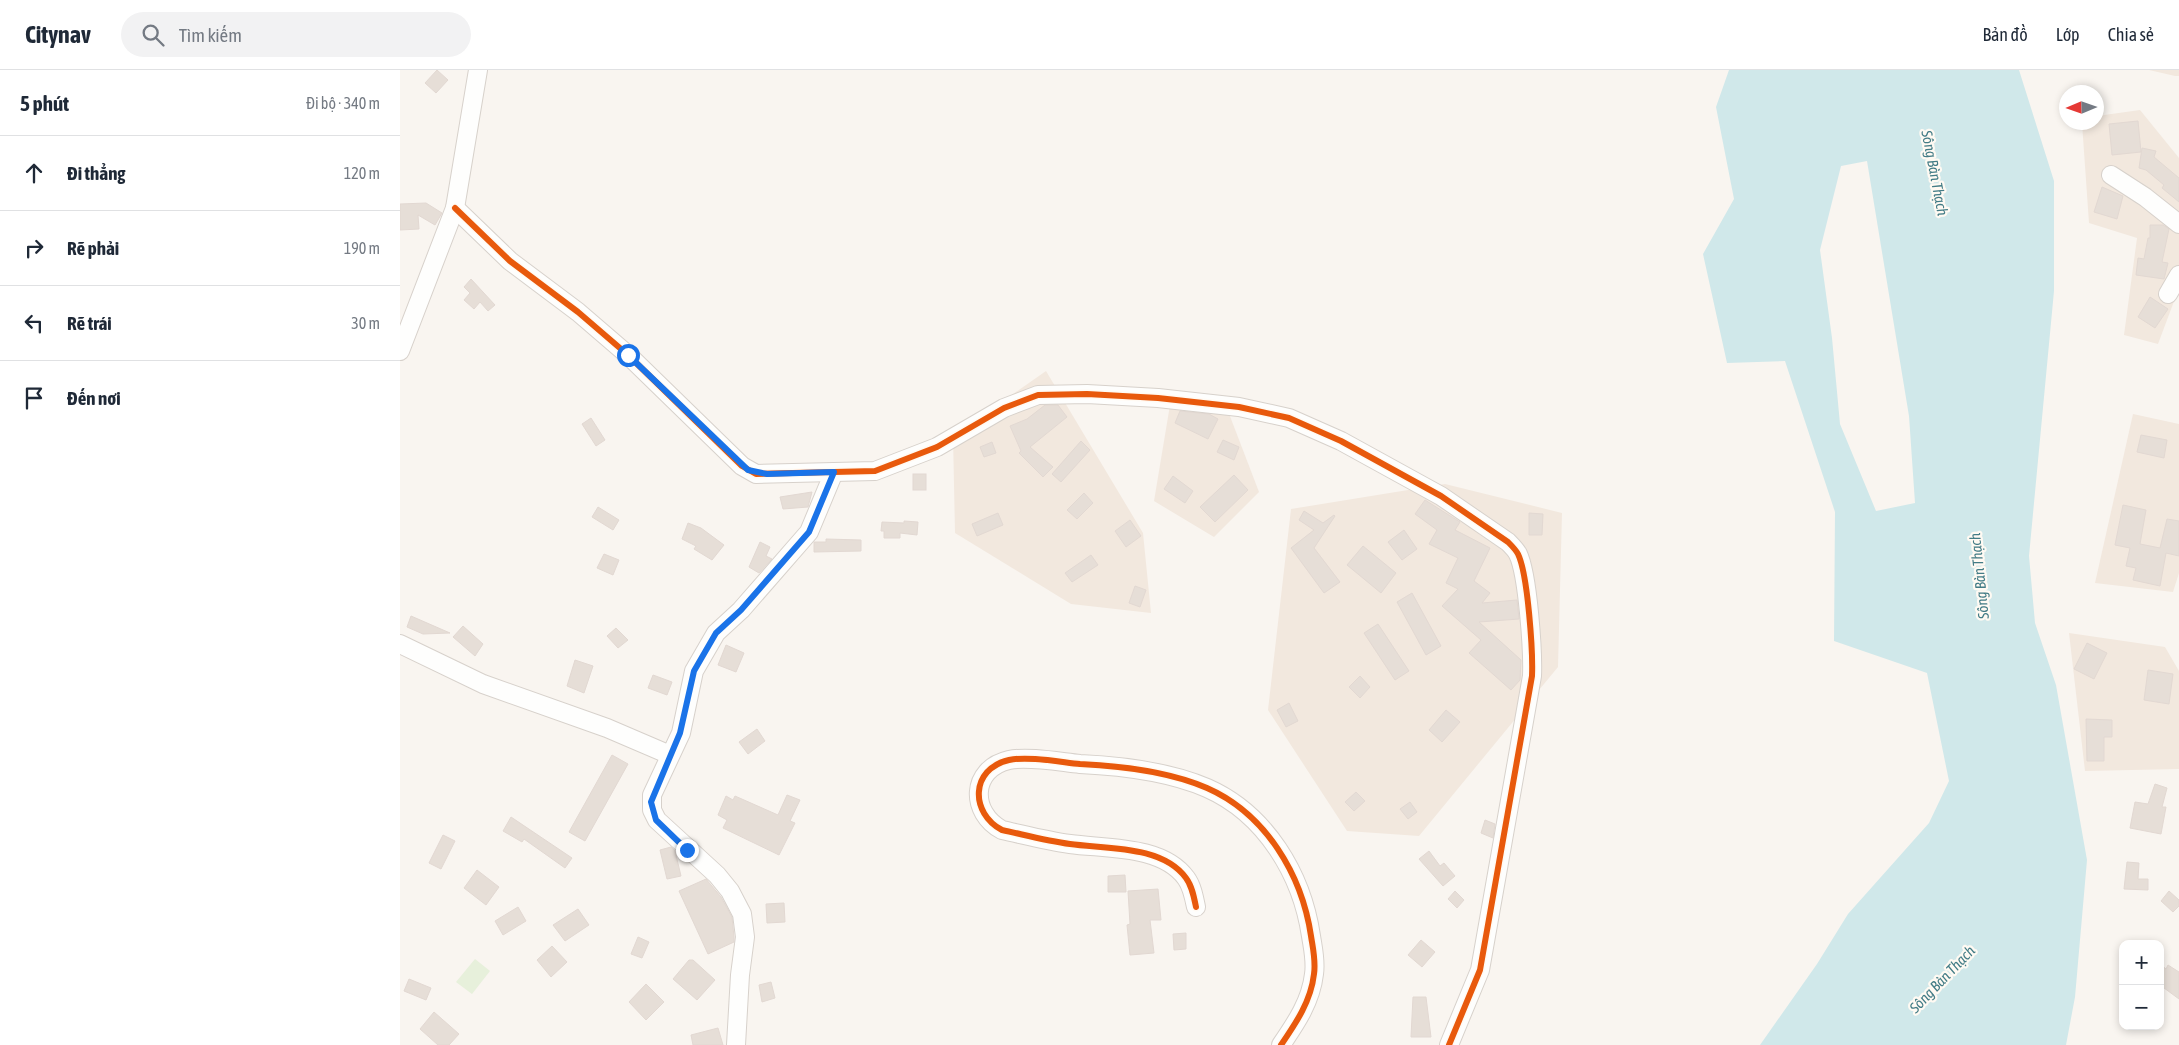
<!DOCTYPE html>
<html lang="vi">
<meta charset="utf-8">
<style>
:root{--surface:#fff;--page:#f2f2f3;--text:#1f2937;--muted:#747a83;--line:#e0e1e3}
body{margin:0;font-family:"Asap Condensed",sans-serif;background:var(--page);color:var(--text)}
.controls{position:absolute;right:15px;bottom:15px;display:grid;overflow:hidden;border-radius:10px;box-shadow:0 2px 8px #0003}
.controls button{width:45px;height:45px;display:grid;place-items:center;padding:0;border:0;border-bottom:1px solid var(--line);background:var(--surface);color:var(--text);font:25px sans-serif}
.compass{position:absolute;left:1659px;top:15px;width:45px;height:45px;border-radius:50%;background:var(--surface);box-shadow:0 2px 8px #0003;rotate:268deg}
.stop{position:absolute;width:15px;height:15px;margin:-11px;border:4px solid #1a73e8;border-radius:50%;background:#fff}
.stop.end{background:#1a73e8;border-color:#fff;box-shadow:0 1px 5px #0008}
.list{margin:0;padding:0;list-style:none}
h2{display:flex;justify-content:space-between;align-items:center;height:65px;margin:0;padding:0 20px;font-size:21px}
h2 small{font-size:16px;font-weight:400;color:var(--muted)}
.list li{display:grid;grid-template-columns:32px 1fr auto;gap:15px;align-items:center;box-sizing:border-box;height:75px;padding:0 20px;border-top:1px solid var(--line)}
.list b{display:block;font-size:19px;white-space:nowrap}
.list em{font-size:16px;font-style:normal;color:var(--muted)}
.icon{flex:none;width:28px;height:28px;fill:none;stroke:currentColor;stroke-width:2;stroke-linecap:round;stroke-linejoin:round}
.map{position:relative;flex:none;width:1779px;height:975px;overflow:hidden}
header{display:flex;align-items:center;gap:30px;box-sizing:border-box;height:70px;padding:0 25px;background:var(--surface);border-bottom:1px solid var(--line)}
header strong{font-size:24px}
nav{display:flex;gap:28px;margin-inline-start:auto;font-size:18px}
.search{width:350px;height:45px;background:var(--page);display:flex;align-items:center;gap:12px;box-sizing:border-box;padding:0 18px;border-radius:28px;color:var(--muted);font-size:19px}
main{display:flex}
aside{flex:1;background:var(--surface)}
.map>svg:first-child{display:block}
.residential{fill:#f2e8de}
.green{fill:#e7f0db}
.water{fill:#d0e8ea;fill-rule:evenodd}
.building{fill:#e6ded7;stroke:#e2d8d2}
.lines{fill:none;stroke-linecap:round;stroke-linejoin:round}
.minor-casing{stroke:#d7d1cb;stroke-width:20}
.minor{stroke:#fefefd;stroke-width:18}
.cycleway-casing{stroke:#fffaf3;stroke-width:9}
.cycleway{stroke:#e8590c;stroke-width:6}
.route{stroke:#1a73e8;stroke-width:6}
.labels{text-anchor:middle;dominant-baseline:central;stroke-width:4.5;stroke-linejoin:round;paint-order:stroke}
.water-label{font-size:15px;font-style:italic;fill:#437c86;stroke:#fffaf3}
</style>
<header>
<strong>Citynav</strong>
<div class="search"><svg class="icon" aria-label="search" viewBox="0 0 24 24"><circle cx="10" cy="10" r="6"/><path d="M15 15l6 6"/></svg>Tìm kiếm</div>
<nav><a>Bản đồ</a><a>Lớp</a><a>Chia sẻ</a></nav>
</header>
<main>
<aside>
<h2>5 phút<small>Đi bộ · 340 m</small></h2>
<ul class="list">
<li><svg class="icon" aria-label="ahead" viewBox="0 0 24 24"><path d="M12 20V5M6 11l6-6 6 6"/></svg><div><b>Đi thẳng</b></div><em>120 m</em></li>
<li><svg class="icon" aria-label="right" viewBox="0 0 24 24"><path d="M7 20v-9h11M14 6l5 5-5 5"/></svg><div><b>Rẽ phải</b></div><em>190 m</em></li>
<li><svg class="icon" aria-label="left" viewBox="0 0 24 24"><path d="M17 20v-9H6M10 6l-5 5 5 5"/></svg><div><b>Rẽ trái</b></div><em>30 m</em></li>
<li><svg class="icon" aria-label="arrive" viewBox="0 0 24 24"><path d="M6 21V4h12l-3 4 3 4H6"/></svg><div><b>Đến nơi</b></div></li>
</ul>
</aside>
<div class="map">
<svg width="1779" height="975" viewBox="0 0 1779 975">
<rect width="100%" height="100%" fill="#f9f5f0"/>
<!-- residential -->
<g class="residential">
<polygon points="1749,0 1779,0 1779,6 1775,6"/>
<polygon points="1740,40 1779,88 1779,218 1758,274 1724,265 1737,168 1689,153 1682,53 1696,52 1697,46"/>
<polygon points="646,301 743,463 751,543 671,534 555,463 553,366"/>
<polygon points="772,323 828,341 859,422 814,467 754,431"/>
<polygon points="1733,344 1779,354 1779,503 1773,522 1695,513"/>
<polygon points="1045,414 1162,443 1158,597 1019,766 947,761 868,640 891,439"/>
<polygon points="1669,563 1765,577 1779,601 1779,699 1685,701"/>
</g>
<!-- green -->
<polygon class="green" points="75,889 90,901 72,924 56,912"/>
<!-- water -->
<path class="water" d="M1329,0h290l35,111v110l-25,265 6,67 21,62 31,175 -12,137 -9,48h-306l57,-81 31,-50 81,-91 20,-42 -22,-108 -93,-32 1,-129 -50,-151 -58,2 -24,-109 31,-55 -18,-92zM1467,91l42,255 6,87 -39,8 -36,-87 -8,-86 -12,-88 21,-84z"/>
<!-- building -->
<g class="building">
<polygon points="37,0 48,10 36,23 25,13"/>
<polygon points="1738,51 1741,82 1712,85 1709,54"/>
<polygon points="1742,78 1756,81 1754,87 1779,108 1779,132 1762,118 1764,115 1746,100 1739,98"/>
<polygon points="1702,117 1723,126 1717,149 1694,142"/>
<polygon points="26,133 42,143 35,155 18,145 19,159 0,160 0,134"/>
<polygon points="1750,155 1763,155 1769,159 1762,192 1768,193 1764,209 1736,205 1738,188 1744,189 1748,168 1750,168"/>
<polygon points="71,209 95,235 88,241 80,232 74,239 64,230 70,223 64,217"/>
<polygon points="1750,227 1768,239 1755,258 1738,247"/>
<polygon points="645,335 658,335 667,347 630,377 653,397 643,407 619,383 621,381 610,356 627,349"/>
<polygon points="780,341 809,344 818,349 808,369 775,353"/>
<polygon points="191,348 205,370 196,376 182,354"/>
<polygon points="1741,365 1767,370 1764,388 1737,382"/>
<polygon points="823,370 839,377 834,390 817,382"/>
<polygon points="681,371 690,380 661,412 652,404"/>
<polygon points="592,372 596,383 584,387 580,377"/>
<rect x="513" y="404" width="13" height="16"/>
<polygon points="834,405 848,420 815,452 800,437"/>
<polygon points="773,406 793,421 785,433 764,419"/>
<polygon points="412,422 408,437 383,439 380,427"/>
<polygon points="684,423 693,433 677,449 667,440"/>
<polygon points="1025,430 1060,452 1055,460 1090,478 1074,511 1090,523 1082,533 1117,530 1119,549 1079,552 1121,590 1120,610 1111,620 1069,583 1081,570 1042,536 1058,519 1046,513 1058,488 1029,474 1037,460 1015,444"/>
<polygon points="1723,435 1746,440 1740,474 1760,478 1767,449 1779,451 1779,486 1766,483 1760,516 1733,510 1736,498 1726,496 1730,478 1715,475"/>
<polygon points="198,437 219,450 213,460 192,447"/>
<polygon points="904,441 923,453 934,445 935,446 914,478 940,512 924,523 891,478 914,460 899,450"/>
<polygon points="598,443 603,455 577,466 572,454"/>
<polygon points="1129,443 1143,444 1142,465 1129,465"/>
<polygon points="730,450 741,466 726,477 715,461"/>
<polygon points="504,451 518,452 517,465 500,463 500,468 484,468 484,461 481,461 482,452 504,453"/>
<polygon points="288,453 301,458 324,475 312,490 294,479 296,476 282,469"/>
<polygon points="1004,460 1017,479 1002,490 988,472"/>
<polygon points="426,469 461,470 461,481 414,482 414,472 426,472"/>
<polygon points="360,472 370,477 366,486 372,489 359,503 349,497"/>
<polygon points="963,476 996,503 981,523 947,495"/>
<polygon points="204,484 219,490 213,505 197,498"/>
<polygon points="691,485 698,495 672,512 665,503"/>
<polygon points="735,516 746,520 740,537 729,533"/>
<polygon points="1012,523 1041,576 1026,585 997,532"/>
<polygon points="11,546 50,563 23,564 7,557"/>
<polygon points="978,554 1009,601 995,610 964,563"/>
<polygon points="63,556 83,574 75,586 53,567"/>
<polygon points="216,558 228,570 218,578 207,566"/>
<polygon points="1687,573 1707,583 1694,609 1674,599"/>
<polygon points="326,575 344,583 336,602 318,595"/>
<polygon points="175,590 193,596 184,623 167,616"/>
<polygon points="1748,600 1773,604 1769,634 1744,630"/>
<polygon points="253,605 272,612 267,625 248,618"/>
<polygon points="960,606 970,617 960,628 949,617"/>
<polygon points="889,633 898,651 886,657 877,640"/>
<polygon points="1046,640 1060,652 1042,672 1029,660"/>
<polygon points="1686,649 1712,650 1712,667 1704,667 1704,691 1687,691"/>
<polygon points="357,659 365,671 348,684 339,672"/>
<polygon points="212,685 228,694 185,771 169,762"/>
<polygon points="1755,714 1767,718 1762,737 1766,737 1761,764 1730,758 1735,732 1748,734"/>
<polygon points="956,722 965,731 954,741 945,732"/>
<polygon points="387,725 400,730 390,751 395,753 379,785 323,758 327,750 318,745 326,726 333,730 335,726 378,745"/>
<polygon points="1010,732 1017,742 1008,749 1000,739"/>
<polygon points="111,747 172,788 165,798 124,769 122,772 103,761"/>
<polygon points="1085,750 1095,754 1093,768 1081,763"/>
<polygon points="43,765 55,771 41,799 29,793"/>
<polygon points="271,777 275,781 281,806 267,809 260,780"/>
<polygon points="1029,781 1040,796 1044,793 1055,806 1043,816 1019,789"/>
<polygon points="1727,792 1739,793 1738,809 1748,809 1748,820 1724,819"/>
<polygon points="77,800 99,817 86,835 64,818"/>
<polygon points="725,805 726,822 708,822 708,806"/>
<polygon points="306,809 321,827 332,847 334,867 334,872 308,884 279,821"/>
<polygon points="758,819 761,850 750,850 754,883 730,885 727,855 730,854 728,821"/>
<polygon points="1055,821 1064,830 1057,838 1048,829"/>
<polygon points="1769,821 1779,830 1779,836 1773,842 1761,831"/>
<polygon points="384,833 385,852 367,853 366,834"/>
<polygon points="118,837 126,851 103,865 95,851"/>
<polygon points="178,839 189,855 165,871 153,855"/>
<polygon points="786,863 786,879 774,880 773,864"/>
<polygon points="238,867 249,872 242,888 231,884"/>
<polygon points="1021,870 1035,882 1022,897 1008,885"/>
<polygon points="152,876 167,892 151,907 137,890"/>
<polygon points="289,890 293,890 315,910 297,930 273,909"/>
<polygon points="1760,894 1766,899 1768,895 1779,902 1779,929 1760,915"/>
<polygon points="9,909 31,918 26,930 4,921"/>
<polygon points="371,912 375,928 362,932 359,915"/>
<polygon points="246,914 264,932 246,950 229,932"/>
<polygon points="1013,927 1026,927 1031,967 1011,967"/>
<polygon points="34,942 59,964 49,975 38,975 20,959"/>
<polygon points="318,958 323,975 293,975 291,965"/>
</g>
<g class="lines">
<!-- minor casing -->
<g class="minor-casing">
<g id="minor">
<polyline points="1711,105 1745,127 1779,154"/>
<path d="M55,138l55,53 68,51 50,43 114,111 14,8 119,-3 62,-24 67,-39 34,-13 49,-1 71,4 81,9 50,11 52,23 100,55 67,46c4,4 8,8 10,12 10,21 15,98 14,122l-52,294 -31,75"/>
<polyline points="1768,224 1779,205"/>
<polyline points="0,281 55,138 78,0"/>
<polyline points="0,574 83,614 207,658 270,685"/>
<path d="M796,837c-2,-10 -4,-21 -10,-29 -24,-33 -80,-29 -116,-34 -23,-3 -45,-9 -68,-14 -32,-17 -32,-61 7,-70 19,-4 51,2 71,4 42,2 88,7 127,24 59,26 95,87 104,148 2,13 5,25 3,38 -3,27 -18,49 -33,71"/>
<polyline points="336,975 340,905 345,867 342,844 330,821 317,805 257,750 252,740 252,725 281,663 294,601 316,563 341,540 409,462 434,402"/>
</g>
</g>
<!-- minor -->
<use href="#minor" class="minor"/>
<!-- cycleway casing -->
<g class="cycleway-casing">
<g id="cycleway">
<path d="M55,138l55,53 68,51 50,43 114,111 14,8 119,-3 62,-24 67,-39 34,-13 49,-1 71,4 81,9 50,11 52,23 100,55 67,46c4,4 8,8 10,12 10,21 15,98 14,122l-52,294 -31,75"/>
<path d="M796,837c-2,-10 -4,-21 -10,-29 -24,-33 -80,-29 -116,-34 -23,-3 -45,-9 -68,-14 -32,-17 -32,-61 7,-70 19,-4 51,2 71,4 42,2 88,7 127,24 59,26 95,87 104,148 2,13 5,25 3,38 -3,27 -18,49 -33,71"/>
</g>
</g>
<!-- cycleway -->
<use href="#cycleway" class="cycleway"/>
</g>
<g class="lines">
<!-- route -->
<polyline class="route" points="228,285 348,400 367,404 434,402 409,462 341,540 316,563 294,601 280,663 251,732 256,750 287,780"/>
</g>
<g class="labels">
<!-- water labels -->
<g class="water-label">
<text transform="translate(1535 103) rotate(79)">Sông Bàn Thạch</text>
<text transform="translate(1579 506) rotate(-96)">Sông Bàn Thạch</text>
<text transform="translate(1542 909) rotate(-46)">Sông Bàn Thạch</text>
</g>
</g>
</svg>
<div class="controls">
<button>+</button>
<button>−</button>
</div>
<svg class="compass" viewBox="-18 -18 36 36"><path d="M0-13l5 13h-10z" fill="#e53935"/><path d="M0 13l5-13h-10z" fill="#747a83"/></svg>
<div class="stop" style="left:228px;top:285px"></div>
<div class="stop end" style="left:287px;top:780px"></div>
</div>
</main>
